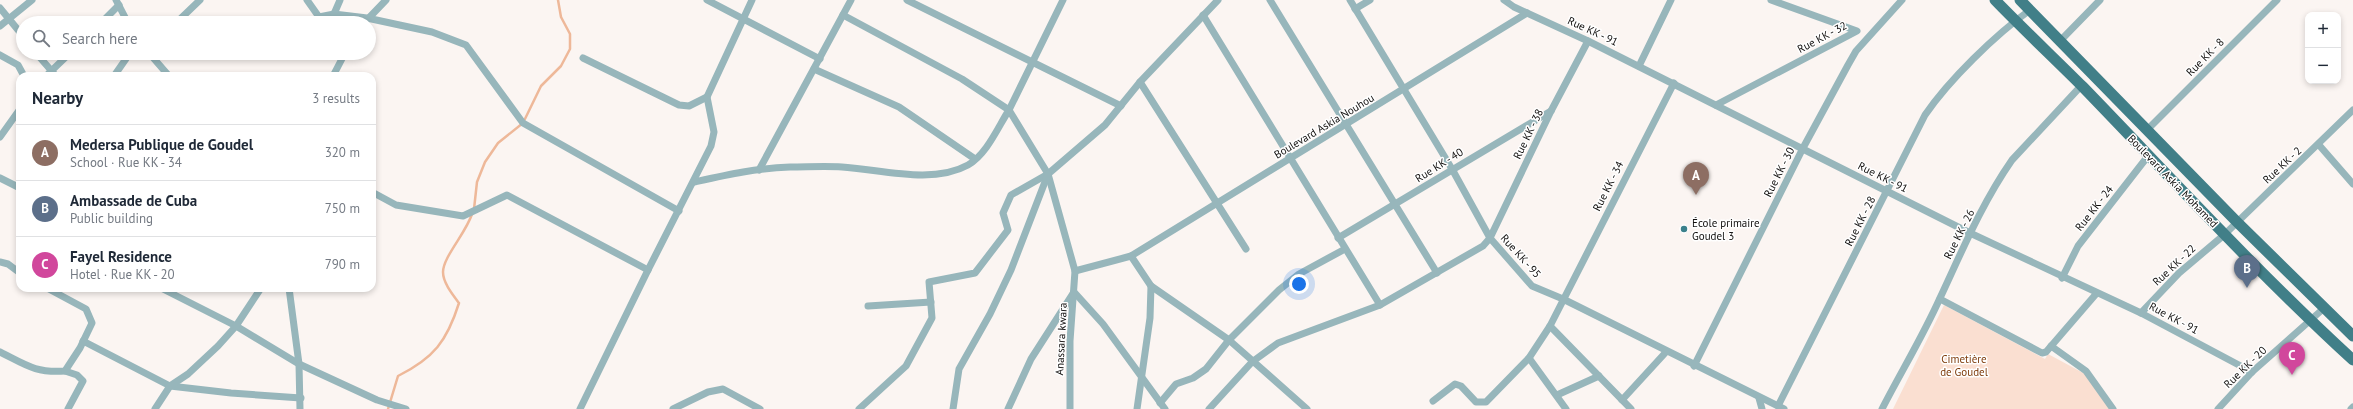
<!DOCTYPE html>
<meta charset="utf-8">
<style>
:root{--surface:#fff;--page:#f2f2f3;--text:#1f2937;--muted:#747a83;--line:#e0e1e3;--accent:#3a808b}
body{margin:0;font-family:"PT Sans",sans-serif;background:var(--page);color:var(--text)}
.controls{position:absolute;right:12px;top:12px;display:grid;overflow:hidden;border-radius:8px;box-shadow:0 2px 6px #0003}
.controls button{width:36px;height:36px;display:grid;place-items:center;padding:0;border:0;border-bottom:1px solid var(--line);background:var(--surface);color:var(--text);font:20px sans-serif}
.you{position:absolute;left:1299px;top:284px;width:14px;height:14px;margin:-10px;border:3px solid #fff;border-radius:50%;background:#1a73e8;box-shadow:0 0 0 6px #1a73e833}
.badge{display:grid;place-items:center;width:26px;height:26px;border-radius:50%;background:var(--accent);color:#fff;font-size:13px;font-weight:700}
.pin{position:absolute;translate:-50% -33px;filter:drop-shadow(0 1px 2px #0008)}
.pin::after{content:'';position:absolute;top:21px;width:14px;height:12px;background:inherit;clip-path:polygon(0 0,100% 0,50% 100%)}
.list{margin:0;padding:0;list-style:none}
h2{display:flex;justify-content:space-between;align-items:center;height:52px;margin:0;padding:0 16px;font-size:17px}
h2 small{font-size:13px;font-weight:400;color:var(--muted)}
.list li{display:grid;grid-template-columns:26px 1fr auto;gap:12px;align-items:center;box-sizing:border-box;height:56px;padding:0 16px;border-top:1px solid var(--line)}
.list b{display:block;font-size:15px;white-space:nowrap}
.list p{margin:0;font-size:13px;white-space:nowrap;color:var(--muted)}
.list em{font-size:13px;font-style:normal;color:var(--muted)}
.icon{flex:none;width:22px;height:22px;fill:none;stroke:currentColor;stroke-width:2;stroke-linecap:round;stroke-linejoin:round}
.map{position:relative;flex:none;width:2353px;height:409px;overflow:hidden}
.search{position:absolute;background:var(--surface);box-shadow:0 2px 6px #0003;left:16px;top:16px;width:360px;height:44px;display:flex;align-items:center;gap:10px;box-sizing:border-box;padding:0 14px;border-radius:22px;color:var(--muted);font-size:15px}
.panel{position:absolute;background:var(--surface);box-shadow:0 2px 6px #0003;left:16px;top:72px;width:360px;height:220px;border-radius:12px}
.map>svg:first-child{display:block}
.green{fill:#fadfd1}
.lines{fill:none;stroke-linecap:round;stroke-linejoin:round}
.stream{stroke:#eeb899;stroke-width:2.5}
.minor{stroke:#97b6bb;stroke-width:7}
.primary{stroke:#417f88;stroke-width:11}
.poi-dot{fill:#3a808b;stroke:#fff;stroke-width:1.5}
.labels{text-anchor:middle;dominant-baseline:central;stroke-width:3;stroke-linejoin:round;paint-order:stroke}
.street-label{font-size:11px;fill:#110f0e;stroke:#fff}
.poi-label{font-size:11px;fill:#110f0e;stroke:#fff;text-anchor:start}
.park-label{font-size:11px;fill:#7e3c0c;stroke:#fff}
</style>
<div class="map">
<svg width="2353" height="409" viewBox="0 0 2353 409">
<rect width="100%" height="100%" fill="#fbf5f2"/>
<!-- green -->
<polygon class="green" points="1944,305 2045,359 2048,354 2087,375 2110,409 1893,409"/>
<g class="lines">
<!-- stream -->
<g class="stream">
<polyline points="474,209 477,182 485,162 498,143 523,123 541,86 561,66 570,49 570,34 561,17 558,0"/>
<path d="M388,409l10,-33c36,-18 49,-35 61,-73 -6,-8 -16,-20 -16,-31 0,-15 23,-39 29,-58"/>
</g>
<!-- minor -->
<g class="minor">
<polyline points="116,0 128,23"/>
<polyline points="307,0 319,17 334,14 367,18 432,32 466,45 523,123 679,211"/>
<polyline points="707,0 820,59"/>
<polyline points="907,0 1121,106"/>
<polyline points="1218,0 1140,82 1105,125 1048,174 1075,271 1131,256 1527,13"/>
<polyline points="1270,0 1437,273"/>
<polyline points="1350,0 1452,169 1490,238 1532,286 1563,299 1784,409"/>
<polyline points="1504,0 1514,7 1588,41 1970,233 2141,313 2252,372"/>
<polyline points="0,8 23,36"/>
<polyline points="1355,9 1370,0"/>
<polyline points="334,14 340,0"/>
<polyline points="1203,15 1380,305"/>
<polyline points="101,23 119,5"/>
<polyline points="176,23 200,0"/>
<polyline points="364,23 386,0"/>
<polyline points="0,26 32,0"/>
<polyline points="2061,40 2100,0"/>
<polyline points="36,53 56,76"/>
<polyline points="149,53 169,76"/>
<polyline points="0,55 18,65 24,76"/>
<polyline points="583,58 679,105 689,106 707,97 752,0"/>
<polyline points="1639,66 1671,0"/>
<polyline points="814,69 899,107 975,159"/>
<polyline points="46,76 70,53"/>
<polyline points="114,76 130,53"/>
<polyline points="333,76 345,53"/>
<polyline points="1140,82 1246,249"/>
<polyline points="1716,105 1857,31 1771,0"/>
<polyline points="2148,129 2277,0"/>
<polyline points="0,137 20,109"/>
<polyline points="2319,145 2353,184"/>
<polyline points="759,170 851,0"/>
<polyline points="1048,174 1009,110 1063,0"/>
<polyline points="0,178 20,188"/>
<path d="M694,182c32,-7 63,-14 96,-15 17,0 35,-1 52,0 37,2 90,18 126,-2 19,-11 30,-38 41,-55l-47,-31 -119,-64"/>
<polyline points="372,192 396,205 463,216 507,195 648,270"/>
<polyline points="1338,238 1551,111"/>
<polyline points="1131,256 1151,286 1229,340 1307,409"/>
<polyline points="0,262 8,264 20,273"/>
<polyline points="2062,278 2078,246 2148,156"/>
<polyline points="161,288 236,326 299,364 377,400 406,409"/>
<polyline points="289,288 299,364 300,409"/>
<polyline points="1940,299 2042,353 2046,352 2096,294"/>
<polyline points="868,306 931,302"/>
<polyline points="2141,313 2179,273 2224,235 2353,110"/>
<polyline points="1550,326 1631,409"/>
<polyline points="83,341 170,386 231,393 301,398"/>
<polyline points="2051,346 2086,371 2113,409"/>
<path d="M0,352c26,13 35,21 65,19l15,-23 12,-25 -6,-14 -39,-21"/>
<polyline points="1529,358 1566,409"/>
<polyline points="1694,366 1803,148 1848,65 1856,51 1902,0"/>
<polyline points="65,371 77,375 83,381 68,409"/>
<polyline points="1557,395 1599,376"/>
<polyline points="1759,398 1762,409"/>
<polyline points="1622,400 1666,352"/>
<polyline points="1433,401 1455,384 1461,386 1476,402 1486,402 1529,358 1550,326 1674,83"/>
<polyline points="1160,403 1176,384 1193,378 1206,369 1229,340 1279,290 1299,274 1345,249"/>
<path d="M1778,406l147,-291c24,-35 70,-80 105,-105"/>
<polyline points="155,409 170,386 188,374 218,346 236,326 261,288"/>
<polyline points="580,409 648,270 711,146 714,132 707,97"/>
<polyline points="673,409 708,392 723,389 760,409"/>
<polyline points="859,409 906,366 932,318 929,282 975,273 1008,230 1003,213 1011,195 1048,174"/>
<polyline points="953,409 959,369 990,314 1011,270 1048,174"/>
<polyline points="1008,409 1031,359 1074,292 1103,324 1165,409"/>
<polyline points="1070,409 1070,341 1075,271"/>
<polyline points="1137,409 1150,318 1151,286"/>
<polyline points="1209,409 1252,362 1278,343 1380,305 1483,246 1490,238 1551,111 1588,41"/>
<path d="M1882,409c19,-37 41,-73 58,-111 22,-47 42,-95 72,-138l69,-74"/>
<polyline points="2218,409 2252,372 2323,309"/>
<polyline points="2351,409 2353,407"/>
</g>
<!-- primary -->
<g class="primary">
<path d="M1995,0c29,30 59,58 88,87 89,92 175,186 270,273"/>
<polyline points="2020,0 2237,222 2353,336"/>
</g>
</g>
<!-- markers -->
<circle class="poi-dot" cx="1684" cy="229" r="4"/>
<g class="labels">
<!-- street labels -->
<g class="street-label">
<text transform="translate(1593 31) rotate(25)">Rue KK - 91</text>
<text transform="translate(1822 37) rotate(-28)">Rue KK - 32</text>
<text transform="translate(2205 57) rotate(-45)">Rue KK - 8</text>
<text transform="translate(1324 126) rotate(-31)">Boulevard Askia Nouhou</text>
<text transform="translate(1528 134) rotate(-64)">Rue KK - 38</text>
<text transform="translate(1439 165) rotate(-32)">Rue KK - 40</text>
<text transform="translate(2282 165) rotate(-43)">Rue KK - 2</text>
<text transform="translate(1779 172) rotate(-63)">Rue KK - 30</text>
<text transform="translate(1883 177) rotate(27)">Rue KK - 91</text>
<text transform="translate(2173 181) rotate(46)">Boulevard Askia Mohamed</text>
<text transform="translate(1608 186) rotate(-63)">Rue KK - 34</text>
<text transform="translate(2094 208) rotate(-52)">Rue KK - 24</text>
<text transform="translate(1860 221) rotate(-63)">Rue KK - 28</text>
<text transform="translate(1959 234) rotate(-63)">Rue KK - 26</text>
<text transform="translate(1521 256) rotate(48)">Rue KK - 95</text>
<text transform="translate(2174 265) rotate(-43)">Rue KK - 22</text>
<text transform="translate(2174 318) rotate(28)">Rue KK - 91</text>
<text transform="translate(1061 339) rotate(-87)">Anassara kwara</text>
<text transform="translate(2245 367) rotate(-44)">Rue KK - 20</text>
</g>
<!-- poi labels -->
<g class="poi-label">
<text x="1692" y="223">École primaire<tspan x="1692" dy="13">Goudel 3</tspan></text>
</g>
<!-- park labels -->
<g class="park-label">
<text x="1964" y="359">Cimetière<tspan x="1964" dy="13">de Goudel</tspan></text>
</g>
</g>
</svg>
<div class="controls">
<button>+</button>
<button>−</button>
</div>
<div class="you"></div>
<div class="pin badge" style="left:1696px;top:195px;background:#8d6e63">A</div>
<div class="pin badge" style="left:2247px;top:288px;background:#5c6f8a">B</div>
<div class="pin badge" style="left:2292px;top:375px;background:#d1479c">C</div>
<div class="search"><svg class="icon" aria-label="search" viewBox="0 0 24 24"><circle cx="10" cy="10" r="6"/><path d="M15 15l6 6"/></svg>Search here</div>
<section class="panel">
<h2>Nearby<small>3 results</small></h2>
<ul class="list">
<li><span class="badge" style="background:#8d6e63">A</span><div><b>Medersa Publique de Goudel</b><p>School · Rue KK - 34</p></div><em>320 m</em></li>
<li><span class="badge" style="background:#5c6f8a">B</span><div><b>Ambassade de Cuba</b><p>Public building</p></div><em>750 m</em></li>
<li><span class="badge" style="background:#d1479c">C</span><div><b>Fayel Residence</b><p>Hotel · Rue KK - 20</p></div><em>790 m</em></li>
</ul>
</section>
</div>
